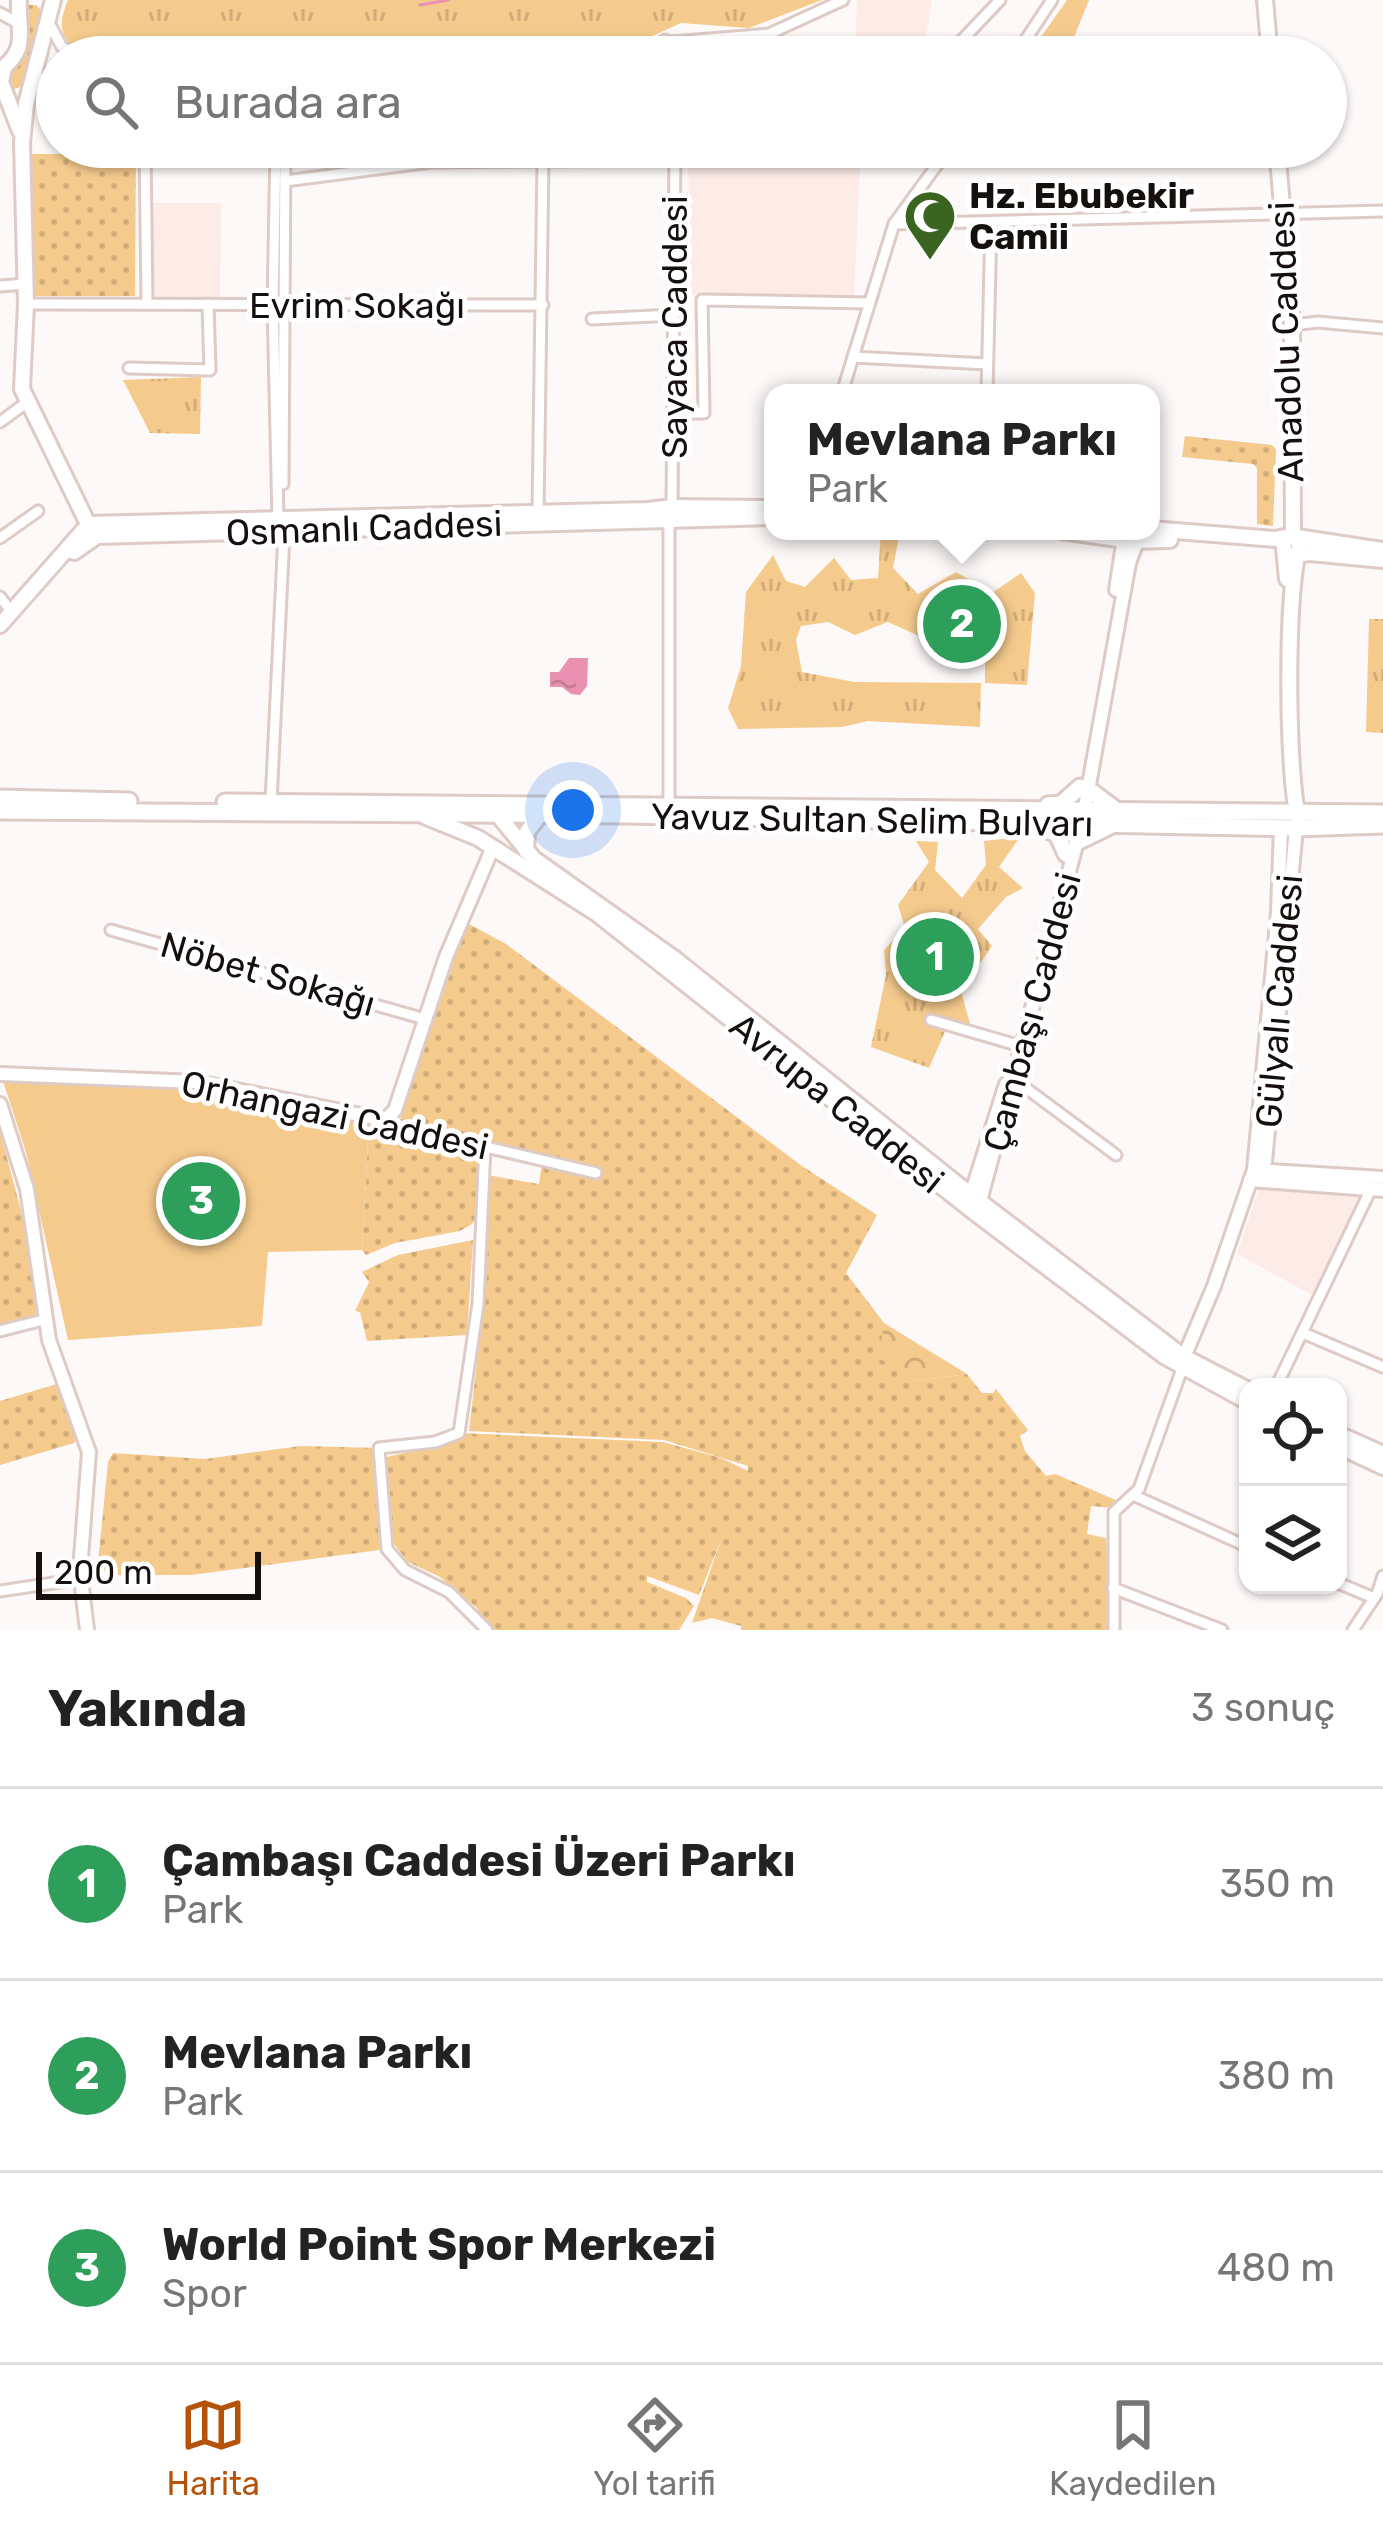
<!DOCTYPE html>
<html lang="tr">
<meta charset="utf-8">
<style>
:root{--surface:#fff;--page:#f2f2f2;--text:#222;--muted:#767676;--line:#e0e0e0;--accent:#b45309}
body{margin:0;font-family:Rubik,sans-serif;background:var(--page);color:var(--text)}
.controls{position:absolute;right:36px;bottom:36px;display:grid;overflow:hidden;border-radius:24px;box-shadow:0 3px 9px #0004}
.controls button{width:108px;height:108px;display:grid;place-items:center;padding:0;border:0;border-bottom:3px solid var(--line);background:var(--surface);color:var(--text);font:60px sans-serif}
.scale{position:absolute;left:36px;bottom:30px;width:225px;box-sizing:border-box;padding-left:12px;border:6px solid #150f0d;border-top:0;font-size:33px;line-height:42px;white-space:nowrap;color:#150f0d;-webkit-text-stroke:9px #fff;paint-order:stroke}
.you{position:absolute;left:573px;top:810px;width:42px;height:42px;margin:-30px;border:9px solid #fff;border-radius:50%;background:#1a73e8;box-shadow:0 0 0 18px #1a73e833}
.badge{display:grid;place-items:center;width:78px;height:78px;border-radius:50%;background:var(--accent);color:#fff;font-size:39px;font-weight:700}
.pin{position:absolute;translate:-50% -50%;border:6px solid #fff;box-shadow:0 3px 12px #0006}
.popup{position:absolute;left:764px;top:384px;width:396px;height:156px;box-sizing:border-box;display:grid;place-content:center;border-radius:24px;background:var(--surface);filter:drop-shadow(0 3px 9px #0005);font-size:39px;white-space:nowrap;color:var(--muted)}
.popup b{font-size:45px;color:var(--text)}
.popup::after{content:'';position:absolute;left:50%;top:100%;margin-left:-24px;border:24px solid transparent;border-top-color:var(--surface)}
.list{margin:0;padding:0;list-style:none}
h2{display:flex;justify-content:space-between;align-items:center;height:156px;margin:0;padding:0 48px;font-size:51px}
h2 small{font-size:39px;font-weight:400;color:var(--muted)}
.list li{display:grid;grid-template-columns:78px 1fr auto;gap:36px;align-items:center;box-sizing:border-box;height:192px;padding:0 48px;border-top:3px solid var(--line)}
.list b{display:block;font-size:45px;white-space:nowrap}
.list p{margin:0;font-size:39px;white-space:nowrap;color:var(--muted)}
.list em{font-size:39px;font-style:normal;color:var(--muted)}
.icon{flex:none;width:66px;height:66px;fill:none;stroke:currentColor;stroke-width:2;stroke-linecap:round;stroke-linejoin:round}
.map{position:relative;flex:none;width:1383px;height:1630px;overflow:hidden}
.search{position:absolute;background:var(--surface);box-shadow:0 3px 9px #0004;left:36px;right:36px;top:36px;height:132px;display:flex;align-items:center;gap:30px;box-sizing:border-box;padding:0 42px;border-radius:66px;color:var(--muted);font-size:45px}
.sheet{height:732px;background:var(--surface)}
nav{display:flex;justify-content:space-around;align-items:center;box-sizing:border-box;height:168px;border-top:3px solid var(--line);background:var(--surface);font-size:33px;color:var(--muted)}
nav a{display:grid;justify-items:center;gap:6px}
nav .on{color:var(--accent)}
.map>svg:first-child{display:block}
.built{fill:#fcebe7}
.grass{fill:url(#grass-dots)}
.forest{fill:url(#forest-crowns)}
.park{fill:url(#park-tufts)}
.pitch{fill:#f5ca8d}
.water{fill:url(#water-ripples)}
.lines{fill:none;stroke-linecap:round;stroke-linejoin:round}
.stream{stroke:#ea90b1;stroke-width:3}
.minor-casing{stroke:#decbc6;stroke-width:15}
.tertiary-casing{stroke:#decbc6;stroke-width:18}
.secondary-casing{stroke:#decbc6;stroke-width:20}
.primary-casing{stroke:#decbc6;stroke-width:21}
.minor{stroke:#fff;stroke-width:9}
.tertiary{stroke:#fff;stroke-width:12}
.secondary{stroke:#fff;stroke-width:14}
.primary{stroke:#fff;stroke-width:15}
.labels{text-anchor:middle;dominant-baseline:central;stroke-width:10;stroke-linejoin:round;paint-order:stroke}
.poi-label{font-size:36px;font-weight:bold;fill:#150f0d;stroke:#fff;text-anchor:start}
.street-label{font-size:36px;fill:#150f0d;stroke:#fff}
</style>
<div class="map">
<svg width="1383" height="1630" viewBox="0 0 1383 1630">
<defs>
<pattern id="grass-dots" width="8" height="8" patternUnits="userSpaceOnUse" patternTransform="scale(3)"><rect width="8" height="8" fill="#f5ca8d"/><path d="M2 2h.1M6 6h.1" fill="none" stroke="#d1ac78" stroke-width="1.8" stroke-linecap="round"/></pattern>
<pattern id="forest-crowns" width="20" height="18" patternUnits="userSpaceOnUse" patternTransform="scale(3)"><rect width="20" height="18" fill="#f5ca8d"/><path d="M2 6a3 3 0 1 1 6 0M12 15a3 3 0 1 1 6 0" fill="none" stroke="#d1ac78"/></pattern>
<pattern id="park-tufts" width="24" height="20" patternUnits="userSpaceOnUse" patternTransform="scale(3)"><rect width="24" height="20" fill="#f5ca8d"/><path d="M3 7l-1-3M5 7V3M7 7l1-3M15 17l-1-3M17 17v-4M19 17l1-3" fill="none" stroke="#d1ac78"/></pattern>
<pattern id="water-ripples" width="26" height="14" patternUnits="userSpaceOnUse" patternTransform="scale(3)"><rect width="26" height="14" fill="#ea90b1"/><path d="M2 4q2-2 4 0t4 0M15 11q2-2 4 0t4 0" fill="none" stroke="#c87b97"/></pattern>
</defs>
<rect width="100%" height="100%" fill="#fdf9f8"/>
<!-- built -->
<g class="built">
<polygon points="857,0 932,0 923,57 855,57"/>
<polygon points="688,147 861,147 854,297 690,294"/>
<polygon points="151,203 221,203 220,300 153,298 150,289"/>
<polygon points="1260,1185 1361,1194 1314,1296 1237,1254"/>
</g>
<!-- grass -->
<g class="grass">
<polygon points="28,5 36,5 42,11 25,85 14,89 8,86 7,77 26,50 23,10"/>
<polygon points="32,154 136,154 135,296 34,296"/>
<polygon points="1185,436 1272,445 1276,450 1273,526 1257,524 1257,468 1253,464 1182,457"/>
<polygon points="467,923 506,944 802,1166 877,1215 846,1273 884,1323 880,1358 917,1381 967,1374 982,1393 993,1393 996,1389 1028,1430 1020,1436 1025,1451 1046,1476 1055,1474 1116,1500 1111,1508 1091,1506 1087,1534 1106,1538 1111,1630 741,1630 741,1626 712,1618 692,1623 722,1537 699,1595 647,1576 647,1582 686,1598 694,1606 679,1630 492,1630 476,1607 440,1577 408,1562 394,1544 382,1465 387,1457 416,1450 459,1433 663,1442 721,1458 748,1471 748,1466 664,1440 469,1431 486,1285 487,1175 539,1184 543,1156 400,1120"/>
<polygon points="369,1123 475,1147 481,1152 479,1214 472,1224 460,1231 395,1243 366,1255 362,1250"/>
<polygon points="0,1131 30,1245 38,1315 0,1325"/>
<polygon points="473,1240 467,1335 367,1341 360,1312 355,1311 369,1282 362,1272 398,1255"/>
<polygon points="57,1384 78,1438 74,1443 0,1465 0,1401"/>
<polygon points="301,1446 379,1448 387,1549 191,1575 108,1575 98,1563 108,1462 113,1453 205,1459"/>
</g>
<!-- forest -->
<polygon class="forest" points="884,1323 967,1374 917,1381 879,1358"/>
<!-- park -->
<g class="park">
<path d="M68,0h754l-73,28 -68,-5 -62,28 -155,-6 -200,-1 -172,7 -15,-1c-19,-14 -18,-29 -9,-50z"/>
<polygon points="1067,0 1089,0 1073,40 1060,57 1027,57"/>
<polygon points="1149,147 1216,147 1216,160 1150,162"/>
<polygon points="201,377 200,434 150,433 123,380"/>
<polygon points="881,531 900,531 893,568 918,594 956,572 992,593 1021,573 1035,593 1027,685 985,683 985,632 953,629 919,636 888,622 855,635 828,622 801,626 796,640 802,672 854,682 981,683 980,727 868,721 842,727 738,729 728,708 741,666 746,592 773,555 786,581 805,587 834,558 851,580 878,578"/>
<polygon points="1369,619 1383,619 1383,733 1366,732"/>
<polygon points="1020,837 999,867 1023,888 1006,897 978,929 992,946 961,991 970,1024 950,1020 929,1068 871,1047 886,975 884,950 905,928 898,905 929,862 916,841 938,842 935,870 962,898 986,865 984,841"/>
</g>
<!-- pitch -->
<polygon class="pitch" points="2,1078 206,1090 369,1123 362,1250 268,1252 262,1326 68,1340 26,1152"/>
<!-- water -->
<polygon class="water" points="569,658 588,658 587,686 580,695 571,694 562,687 550,687 550,672 559,672"/>
<g class="lines">
<!-- stream -->
<polyline class="stream" points="420,5 448,0"/>
<!-- minor casing -->
<g class="minor-casing">
<g id="minor">
<polyline points="0,13 21,25"/>
<polyline points="49,23 62,47 82,56 538,52 572,57"/>
<polyline points="672,42 769,34 843,0"/>
<polyline points="607,57 638,53 658,44"/>
<polyline points="658,57 657,47 665,40 675,44 675,57"/>
<polyline points="946,57 1000,0"/>
<polyline points="1014,57 1052,0"/>
<polyline points="34,84 57,70"/>
<polyline points="145,147 147,304"/>
<polyline points="276,147 273,304 278,519"/>
<polyline points="890,147 945,153"/>
<polyline points="285,181 431,162 674,160"/>
<polyline points="894,224 950,147"/>
<polyline points="0,286 26,284"/>
<polyline points="26,304 543,305"/>
<polyline points="592,319 674,315"/>
<polyline points="1292,325 1318,322 1383,328"/>
<polyline points="853,357 987,364"/>
<polyline points="129,368 210,370 208,304"/>
<polyline points="842,393 894,224 1383,211"/>
<polyline points="987,393 991,223"/>
<polyline points="672,413 704,413 702,300 868,303"/>
<polyline points="0,422 26,403"/>
<polyline points="283,484 285,147"/>
<polyline points="672,507 675,147"/>
<polyline points="538,513 543,160"/>
<polyline points="669,522 669,804"/>
<polyline points="0,538 38,511"/>
<polyline points="0,597 11,611"/>
<polyline points="271,802 284,534"/>
<polyline points="111,930 425,1019"/>
<polyline points="931,1020 1017,1045"/>
<polyline points="1015,1080 1116,1155"/>
<polyline points="385,1120 397,1126 596,1173"/>
<polyline points="485,1146 478,1304 459,1433 435,1442 379,1448 387,1549 405,1570 449,1592 487,1630"/>
<polyline points="0,1331 47,1319"/>
<polyline points="1303,1333 1383,1367"/>
<polyline points="1276,1387 1371,1189"/>
<polyline points="1133,1495 1248,1547"/>
<polyline points="1338,1583 1374,1598"/>
<polyline points="1113,1588 1222,1630"/>
<polyline points="0,1591 80,1579"/>
<polyline points="1114,1630 1114,1512 1139,1489 1182,1369"/>
<polyline points="1353,1630 1377,1594 1383,1576"/>
</g>
</g>
<!-- tertiary casing -->
<g class="tertiary-casing">
<g id="tertiary">
<polyline points="1116,590 1124,538"/>
<polyline points="1083,818 1129,563 1138,539"/>
<polyline points="0,1074 197,1082 385,1120 395,1110 446,957 493,847"/>
<polyline points="0,1104 27,1189 49,1340 89,1452 80,1571 87,1630"/>
<polyline points="1254,1170 1265,1162 1296,828"/>
<polyline points="1255,1170 1383,1178"/>
<polyline points="1250,1180 1383,1190"/>
<polyline points="971,1195 1006,1084"/>
<polyline points="980,1201 1078,838"/>
<polyline points="1184,1357 1214,1286 1254,1170 1278,912 1281,827"/>
</g>
</g>
<!-- secondary casing -->
<g class="secondary-casing">
<g id="secondary">
<polyline points="53,0 26,104 22,142 26,304 22,389 88,524"/>
<polyline points="1265,0 1270,57"/>
<polyline points="4,68 1,82 20,131"/>
<path d="M0,70c30,-21 17,-40 19,-70"/>
<polyline points="1277,147 1292,325 1293,537"/>
<polyline points="1151,529 1275,539 1290,536 1383,550"/>
<polyline points="1062,531 1132,541 1170,540"/>
<polyline points="1283,538 1287,579"/>
<path d="M1295,538l5,7c-15,43 -13,226 -2,272"/>
<polyline points="74,552 97,536 773,517"/>
<polyline points="1294,555 1310,553 1383,560"/>
<polyline points="0,625 89,524 648,510 672,507 773,508"/>
<polyline points="498,815 534,859 675,959 961,1187 1184,1357 1248,1390"/>
<polyline points="424,816 478,838 596,913 970,1209 1164,1356 1248,1402"/>
<polyline points="526,851 527,832 539,816"/>
<polyline points="1338,1434 1383,1454"/>
<polyline points="1338,1446 1383,1467"/>
</g>
</g>
<!-- primary casing -->
<g class="primary-casing">
<g id="primary">
<polyline points="1088,789 1116,810"/>
<polyline points="0,798 129,801"/>
<polyline points="225,802 1383,813"/>
<polyline points="1048,805 1061,804 1080,787"/>
<polyline points="0,811 624,815 1296,828 1383,825"/>
<polyline points="1040,827 1057,834 1066,854"/>
<polyline points="1077,842 1112,825"/>
</g>
</g>
<!-- minor -->
<use href="#minor" class="minor"/>
<!-- tertiary -->
<use href="#tertiary" class="tertiary"/>
<!-- secondary -->
<use href="#secondary" class="secondary"/>
<!-- primary -->
<use href="#primary" class="primary"/>
</g>
<!-- icons -->
<defs>
<g id="mosque-pin" transform="scale(2.7)"><path d="M0 17L-7.5 6A9.5 9.5 0 1 1 7.5 6Z" fill="#3b6420" stroke="#fff"/><path d="M3.5-4.9A6 6 0 1 0 3.5 4.9A5 5 0 1 1 3.5-4.9Z" fill="#fff"/></g>
</defs>
<g fill-rule="evenodd">
<use href="#mosque-pin" x="930" y="216"/>
</g>
<g class="labels">
<!-- poi labels -->
<g class="poi-label">
<text x="969" y="195">Hz. Ebubekir<tspan x="969" dy="41">Camii</tspan></text>
</g>
<!-- street labels -->
<g class="street-label">
<text x="357" y="305">Evrim Sokağı</text>
<text transform="translate(674 327) rotate(-90)">Sayaca Caddesi</text>
<text transform="translate(1286 342) rotate(-92)">Anadolu Caddesi</text>
<text transform="translate(364 528) rotate(-2)">Osmanlı Caddesi</text>
<text transform="translate(872 820) rotate(1)">Yavuz Sultan Selim Bulvarı</text>
<text transform="translate(268 974) rotate(16)">Nöbet Sokağı</text>
<text transform="translate(1279 1001) rotate(-85)">Gülyalı Caddesi</text>
<text transform="translate(1032 1012) rotate(-75)">Çambaşı Caddesi</text>
<text transform="translate(837 1103) rotate(39)">Avrupa Caddesi</text>
<text transform="translate(335 1115) rotate(12)">Orhangazi Caddesi</text>
</g>
</g>
</svg>
<div class="controls">
<button><svg class="icon" aria-label="locate" viewBox="0 0 24 24"><circle cx="12" cy="12" r="6"/><path d="M12 2v4M12 18v4M2 12h4M18 12h4"/></svg></button>
<button><svg class="icon" aria-label="layers" viewBox="0 0 24 24"><path d="M12 4l9 5-9 5-9-5zM3 14l9 5 9-5"/></svg></button>
</div>
<div class="scale">200 m</div>
<div class="you"></div>
<div class="pin badge" style="left:935px;top:957px;background:#2e9e5b">1</div>
<div class="pin badge" style="left:962px;top:624px;background:#2e9e5b">2</div>
<div class="popup"><b>Mevlana Parkı</b>Park</div>
<div class="pin badge" style="left:201px;top:1201px;background:#2e9e5b">3</div>
<div class="search"><svg class="icon" aria-label="search" viewBox="0 0 24 24"><circle cx="10" cy="10" r="6"/><path d="M15 15l6 6"/></svg>Burada ara</div>
</div>
<section class="sheet">
<h2>Yakında<small>3 sonuç</small></h2>
<ul class="list">
<li><span class="badge" style="background:#2e9e5b">1</span><div><b>Çambaşı Caddesi Üzeri Parkı</b><p>Park</p></div><em>350 m</em></li>
<li><span class="badge" style="background:#2e9e5b">2</span><div><b>Mevlana Parkı</b><p>Park</p></div><em>380 m</em></li>
<li><span class="badge" style="background:#2e9e5b">3</span><div><b>World Point Spor Merkezi</b><p>Spor</p></div><em>480 m</em></li>
</ul>
</section>
<nav>
<a class="on"><svg class="icon" aria-label="map" viewBox="0 0 24 24"><path d="M3 6l6-2 6 2 6-2v14l-6 2-6-2-6 2zM9 4v14M15 6v14"/></svg>Harita</a>
<a><svg class="icon" aria-label="directions" viewBox="0 0 24 24"><path d="M12 3l9 9-9 9-9-9zM9 14v-3h6M13 9l2 2-2 2"/></svg>Yol tarifi</a>
<a><svg class="icon" aria-label="saved" viewBox="0 0 24 24"><path d="M7 4h10v16l-5-4-5 4z"/></svg>Kaydedilen</a>
</nav>
